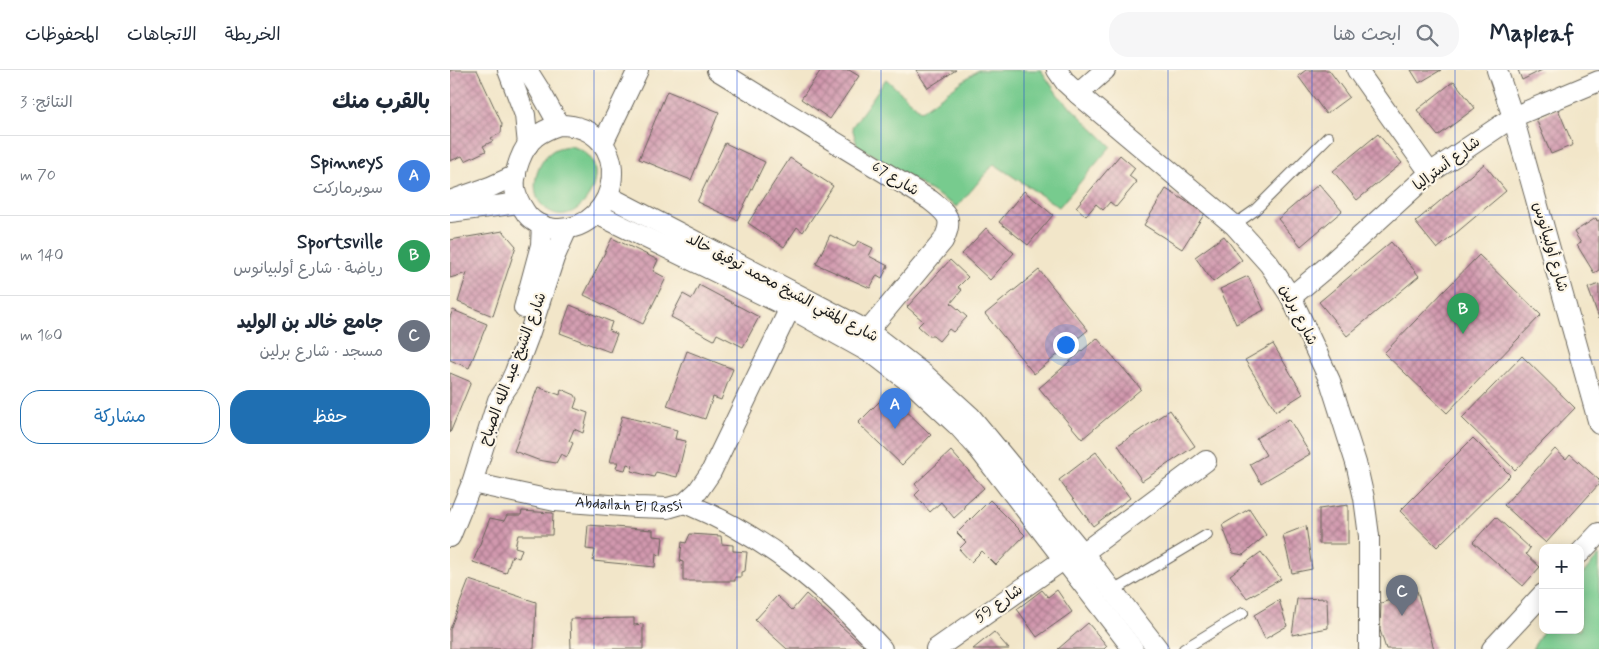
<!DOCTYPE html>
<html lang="ar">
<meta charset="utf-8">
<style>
:root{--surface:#fff;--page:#f6f6f7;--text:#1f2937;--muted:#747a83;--line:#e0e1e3;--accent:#1f6fb2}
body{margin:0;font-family:Mynerve,"Playpen Sans Arabic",sans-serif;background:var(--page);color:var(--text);direction:rtl}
.controls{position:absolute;right:15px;bottom:15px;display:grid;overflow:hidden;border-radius:10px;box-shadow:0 2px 12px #0003}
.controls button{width:45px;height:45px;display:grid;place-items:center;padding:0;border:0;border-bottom:1px solid var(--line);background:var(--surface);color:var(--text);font:25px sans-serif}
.you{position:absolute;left:615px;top:274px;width:18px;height:18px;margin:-12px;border:4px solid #fff;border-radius:50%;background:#1a73e8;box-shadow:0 0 0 8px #1a73e833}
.badge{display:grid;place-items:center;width:32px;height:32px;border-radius:50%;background:var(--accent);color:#fff;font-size:16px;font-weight:700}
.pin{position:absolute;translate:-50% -41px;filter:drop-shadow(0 1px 2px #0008)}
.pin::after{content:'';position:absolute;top:26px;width:18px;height:15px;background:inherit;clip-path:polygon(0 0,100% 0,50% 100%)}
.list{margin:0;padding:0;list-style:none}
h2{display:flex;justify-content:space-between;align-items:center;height:65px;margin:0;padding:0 20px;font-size:21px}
h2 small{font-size:16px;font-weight:400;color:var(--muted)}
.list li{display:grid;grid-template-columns:32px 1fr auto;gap:15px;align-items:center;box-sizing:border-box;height:80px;padding:0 20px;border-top:1px solid var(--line)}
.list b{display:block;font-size:19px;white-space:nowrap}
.list p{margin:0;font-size:16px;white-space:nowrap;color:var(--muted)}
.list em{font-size:16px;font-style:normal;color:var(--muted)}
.actions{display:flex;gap:10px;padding:15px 20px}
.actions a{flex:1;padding:11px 0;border:1px solid var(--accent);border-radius:20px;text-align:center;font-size:18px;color:var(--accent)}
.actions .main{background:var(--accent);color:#fff}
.icon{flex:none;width:28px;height:28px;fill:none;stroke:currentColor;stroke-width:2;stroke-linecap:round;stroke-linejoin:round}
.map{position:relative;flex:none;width:1149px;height:579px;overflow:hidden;direction:ltr}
header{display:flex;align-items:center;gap:30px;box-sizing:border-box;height:70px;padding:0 25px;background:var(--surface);border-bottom:1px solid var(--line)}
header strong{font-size:24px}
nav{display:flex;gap:28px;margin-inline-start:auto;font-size:18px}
.search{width:350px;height:45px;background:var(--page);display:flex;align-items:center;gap:12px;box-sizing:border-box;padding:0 18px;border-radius:20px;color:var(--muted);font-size:19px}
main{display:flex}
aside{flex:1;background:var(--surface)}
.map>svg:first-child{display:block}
.green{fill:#77cb8e;stroke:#4a7455}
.building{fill:url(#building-cross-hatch)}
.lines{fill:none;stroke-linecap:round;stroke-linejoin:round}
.lane-casing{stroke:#676359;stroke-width:12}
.street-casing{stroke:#676359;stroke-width:22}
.lane{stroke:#fff;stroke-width:10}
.street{stroke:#fff;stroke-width:20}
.grid{fill:none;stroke:#1d4ed8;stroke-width:1;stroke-opacity:0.55}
.labels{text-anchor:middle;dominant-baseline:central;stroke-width:4.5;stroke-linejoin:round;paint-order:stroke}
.street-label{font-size:15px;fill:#1c1c1c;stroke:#fcf5e5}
</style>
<header>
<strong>Mapleaf</strong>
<div class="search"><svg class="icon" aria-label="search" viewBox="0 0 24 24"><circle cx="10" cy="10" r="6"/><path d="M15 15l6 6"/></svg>ابحث هنا</div>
<nav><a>الخريطة</a><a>الاتجاهات</a><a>المحفوظات</a></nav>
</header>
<main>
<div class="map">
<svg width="1149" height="579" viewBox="0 0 1149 579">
<defs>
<pattern id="building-cross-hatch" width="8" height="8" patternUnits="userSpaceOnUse" patternTransform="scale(1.25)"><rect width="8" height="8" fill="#d198ae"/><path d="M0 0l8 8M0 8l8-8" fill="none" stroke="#a97b8d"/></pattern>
</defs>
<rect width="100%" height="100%" fill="#fcf5e5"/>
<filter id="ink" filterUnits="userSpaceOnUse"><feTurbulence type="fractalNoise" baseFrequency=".02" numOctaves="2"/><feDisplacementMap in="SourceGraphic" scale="10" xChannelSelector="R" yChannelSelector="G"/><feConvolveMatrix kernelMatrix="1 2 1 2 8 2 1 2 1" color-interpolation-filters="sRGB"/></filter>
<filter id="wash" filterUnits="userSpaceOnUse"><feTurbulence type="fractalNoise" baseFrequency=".0096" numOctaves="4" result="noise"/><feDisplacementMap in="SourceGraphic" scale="20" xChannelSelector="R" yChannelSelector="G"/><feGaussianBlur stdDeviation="1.12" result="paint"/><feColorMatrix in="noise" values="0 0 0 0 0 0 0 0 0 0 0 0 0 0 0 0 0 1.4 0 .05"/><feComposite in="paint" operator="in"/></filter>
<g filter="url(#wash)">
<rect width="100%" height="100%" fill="#f2e6c9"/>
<!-- green -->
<g class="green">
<polygon points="528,0 591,0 608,25 661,76 609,137 544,94 507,137 407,75 402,57 436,9 471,41"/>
<path d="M119,76c57,10 8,98 -28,58 -12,-14 -4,-42 10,-52 5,-4 11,-5 18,-6z"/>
<polygon points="1149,485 1149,579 1082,579 1094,560 1130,560 1130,507"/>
</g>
<g id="blocks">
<!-- building -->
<g class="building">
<polygon points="0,0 27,0 52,54 51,63 41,68 43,71 33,76 36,81 15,91 12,86 0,91"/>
<polygon points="371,0 399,0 409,6 380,49 351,29"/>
<polygon points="466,0 506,0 478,18"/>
<polygon points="856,0 879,0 899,27 876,44 848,6"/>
<polygon points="961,0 991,0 969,13"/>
<polygon points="1068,0 1092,0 1072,10"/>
<polygon points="1004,11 1025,38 988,66 967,40"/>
<polygon points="217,21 269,42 241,110 189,89"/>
<polygon points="1108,39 1123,75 1101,84 1086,49"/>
<polygon points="928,64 952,93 907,130 883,101"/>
<polygon points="275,73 315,92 287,150 247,132"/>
<polygon points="670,85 685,98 679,106 687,112 666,137 660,132 653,140 646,134 636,146 626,137"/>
<polygon points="340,88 383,116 353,162 347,157 334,177 298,153"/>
<polygon points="1034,94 1056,121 987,179 965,152"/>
<polygon points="869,114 892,141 851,176 828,149"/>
<polygon points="716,119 755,143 732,179 694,155"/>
<polygon points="574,121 603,145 578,175 549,152"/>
<polygon points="1146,148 1147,151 1149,150 1149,200 1144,203 1127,175 1131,173 1124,162"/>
<polygon points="536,158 564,183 540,210 512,184"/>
<polygon points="53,161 66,176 43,246 8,232 17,203 0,208 0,170"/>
<polygon points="380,165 404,177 408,171 423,178 419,186 438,196 432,208 427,205 420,218 366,194"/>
<polygon points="774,166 792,190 763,212 745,187"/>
<polygon points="162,168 208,190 203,201 216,208 193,254 134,225"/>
<polygon points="941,172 969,206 897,266 869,232"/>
<polygon points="1029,185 1091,245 997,343 934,283"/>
<polygon points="500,190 518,207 508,217 512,220 501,233 517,247 503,262 499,259 489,271 483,266 479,266 468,256 473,251 457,237"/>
<polygon points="589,200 638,260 584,304 535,244"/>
<polygon points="798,206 814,240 786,254 770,219"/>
<polygon points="1149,214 1149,248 1138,218"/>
<polygon points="249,215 309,247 293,277 267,264 264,270 221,247 233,224 242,229"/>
<polygon points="120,235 162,252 159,261 167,264 160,282 110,263"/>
<polygon points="3,240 37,254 19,298 0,290 0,247"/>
<polygon points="647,268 691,319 632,369 589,318"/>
<polygon points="823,274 853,324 826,341 795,290"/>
<polygon points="237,281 283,299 271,330 263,327 255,349 217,336"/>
<polygon points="1072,286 1125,338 1065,400 1012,348"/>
<polygon points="0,303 21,312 0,363"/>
<polygon points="88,317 110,325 111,319 125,325 127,329 124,338 138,343 133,363 124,359 119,371 123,373 117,387 111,384 106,393 88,390 64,381"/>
<polygon points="438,323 481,365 452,395 408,353"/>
<polygon points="720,340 745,376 692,411 668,375"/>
<polygon points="172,346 227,360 225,369 236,371 227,407 206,402 204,407 181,401 183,396 177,394 175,400 166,398 168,392 160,392"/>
<polygon points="839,349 860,384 811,413 800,394 816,385 806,368"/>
<polygon points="1023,368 1060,405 987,477 950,441"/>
<polygon points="1105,379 1116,389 1120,384 1149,410 1149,414 1096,473 1054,435"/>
<polygon points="501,381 534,418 514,436 515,438 504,448 491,432 480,442 465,425 470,420 465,414"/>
<polygon points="646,382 680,428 643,456 609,410"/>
<polygon points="540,430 575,465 546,495 532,481 521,492 509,479 516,472 507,463"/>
<polygon points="898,435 898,474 869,474 869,439"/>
<polygon points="799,439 816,465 793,485 783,483 772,455"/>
<polygon points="72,441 103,443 102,465 68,465 65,477 72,479 69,488 62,486 56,503 23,492 40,448 54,451 57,445 71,445"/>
<polygon points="1046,447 1080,478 1076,484 1090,497 1073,516 1023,472"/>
<polygon points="138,455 203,460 203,466 213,467 211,486 206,483 205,497 143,491 145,480 136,479"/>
<polygon points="856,456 862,499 842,503 833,465"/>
<polygon points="240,464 271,466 272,474 283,475 283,481 297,482 295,501 291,502 291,507 285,507 285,511 233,511 233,492 230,491 232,472 236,473"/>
<polygon points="811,482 831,509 797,528 780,505"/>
<polygon points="19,510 86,532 84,579 0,579 0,559"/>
<polygon points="592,520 598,527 607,520 622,542 587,567 567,539"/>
<polygon points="967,521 984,579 936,579 930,560 931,533"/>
<polygon points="356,524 413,576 410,579 337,579 305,550 327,526 342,540"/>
<polygon points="877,528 878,558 842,565 847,529"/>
<polygon points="829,530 837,556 815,569 804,545"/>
<polygon points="184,548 184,555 193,554 193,579 121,579 120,549"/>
<polygon points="638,553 657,576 654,579 608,579"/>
<polygon points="544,562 559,579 523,579"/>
</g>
</g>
</g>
<g filter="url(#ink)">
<use href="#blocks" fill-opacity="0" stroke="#676359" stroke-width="1"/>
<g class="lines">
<!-- lane casing -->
<g class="lane-casing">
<g id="lane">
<polyline points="784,155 804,141 878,67"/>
<polyline points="663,521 757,465"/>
<polyline points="734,579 793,543"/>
</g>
</g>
<!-- street casing -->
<g class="street-casing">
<g id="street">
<polyline points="58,0 75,45 78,75"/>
<polyline points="77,0 89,19 109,55"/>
<path d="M267,0l213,130c18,14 24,19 13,41l-75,90"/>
<polyline points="607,0 616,13 628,24 784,155 819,194 841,227 880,311 906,393 914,428 919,466 919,579"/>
<polyline points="907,0 980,103"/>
<polyline points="1047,0 1063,47 1149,354"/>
<polyline points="628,24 655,0"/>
<path d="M109,55c79,0 63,108 -4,104 -12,-1 -25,-8 -31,-19 -4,-6 -8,-13 -9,-21 -2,-16 7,-42 20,-52 7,-6 15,-9 24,-12z"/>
<polyline points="153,73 188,0"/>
<polyline points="158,126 418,261 476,306 521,347 633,483 708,579"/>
<polyline points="0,131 40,117 66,105"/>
<polyline points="0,142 69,133"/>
<polyline points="147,144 340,238 426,286 466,317 509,357 527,377 683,579"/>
<polyline points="841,227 878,196 980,103 1063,47 1149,11"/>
<polyline points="74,238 91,175 92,155"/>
<path id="s1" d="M22,413l83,18 81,6 32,1 17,-5 13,-12 13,-19 79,-164"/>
<path d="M235,433c80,33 139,82 197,146"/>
<polyline points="0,467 22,413 48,330 60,313 65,302 79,265 104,188 117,159"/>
<polyline points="633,483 756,391"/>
<polyline points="1130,483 1149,463"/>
<polyline points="486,579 613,490"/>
<polyline points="1042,579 1093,524"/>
</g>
</g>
<!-- lane -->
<use href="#lane" class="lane"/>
<!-- street -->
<use href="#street" class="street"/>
</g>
</g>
<!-- grid -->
<path class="grid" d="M144,0v579M287,0v579M431,0v579M574,0v579M718,0v579M862,0v579M1005,0v579M0,145h1149M0,290h1149M0,434h1149"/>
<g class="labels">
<!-- street labels -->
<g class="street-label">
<text transform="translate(997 94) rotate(-37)">شارع أستراليا</text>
<text transform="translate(445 109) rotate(31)">شارع 67</text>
<text transform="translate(1100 177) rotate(74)">شارع أولبيانوس</text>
<text transform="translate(332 218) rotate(28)">شارع المفتي الشيخ محمد توفيق خالد</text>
<text transform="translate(848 245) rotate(63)">شارع برلين</text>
<text transform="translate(63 299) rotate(-69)">شارع الشيخ عبد الله الصباح</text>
<text stroke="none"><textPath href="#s1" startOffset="159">Abdallah El Rassi</textPath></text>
<text transform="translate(549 534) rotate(-35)">شارع 59</text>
</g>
</g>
</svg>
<div class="controls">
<button>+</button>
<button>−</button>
</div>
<div class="you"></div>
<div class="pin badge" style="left:445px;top:359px;background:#3f7fe0">A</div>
<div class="pin badge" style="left:1013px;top:264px;background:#2e9e5b">B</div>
<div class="pin badge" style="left:952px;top:546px;background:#6b7280">C</div>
</div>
<aside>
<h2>بالقرب منك<small>النتائج: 3</small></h2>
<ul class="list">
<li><span class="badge" style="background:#3f7fe0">A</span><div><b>Spinneys</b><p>سوبرماركت</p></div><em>70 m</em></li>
<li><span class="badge" style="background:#2e9e5b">B</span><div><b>Sportsville</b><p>رياضة · شارع أولبيانوس</p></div><em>140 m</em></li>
<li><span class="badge" style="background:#6b7280">C</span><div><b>جامع خالد بن الوليد</b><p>مسجد · شارع برلين</p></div><em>160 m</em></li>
</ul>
<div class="actions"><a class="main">حفظ</a><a>مشاركة</a></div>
</aside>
</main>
